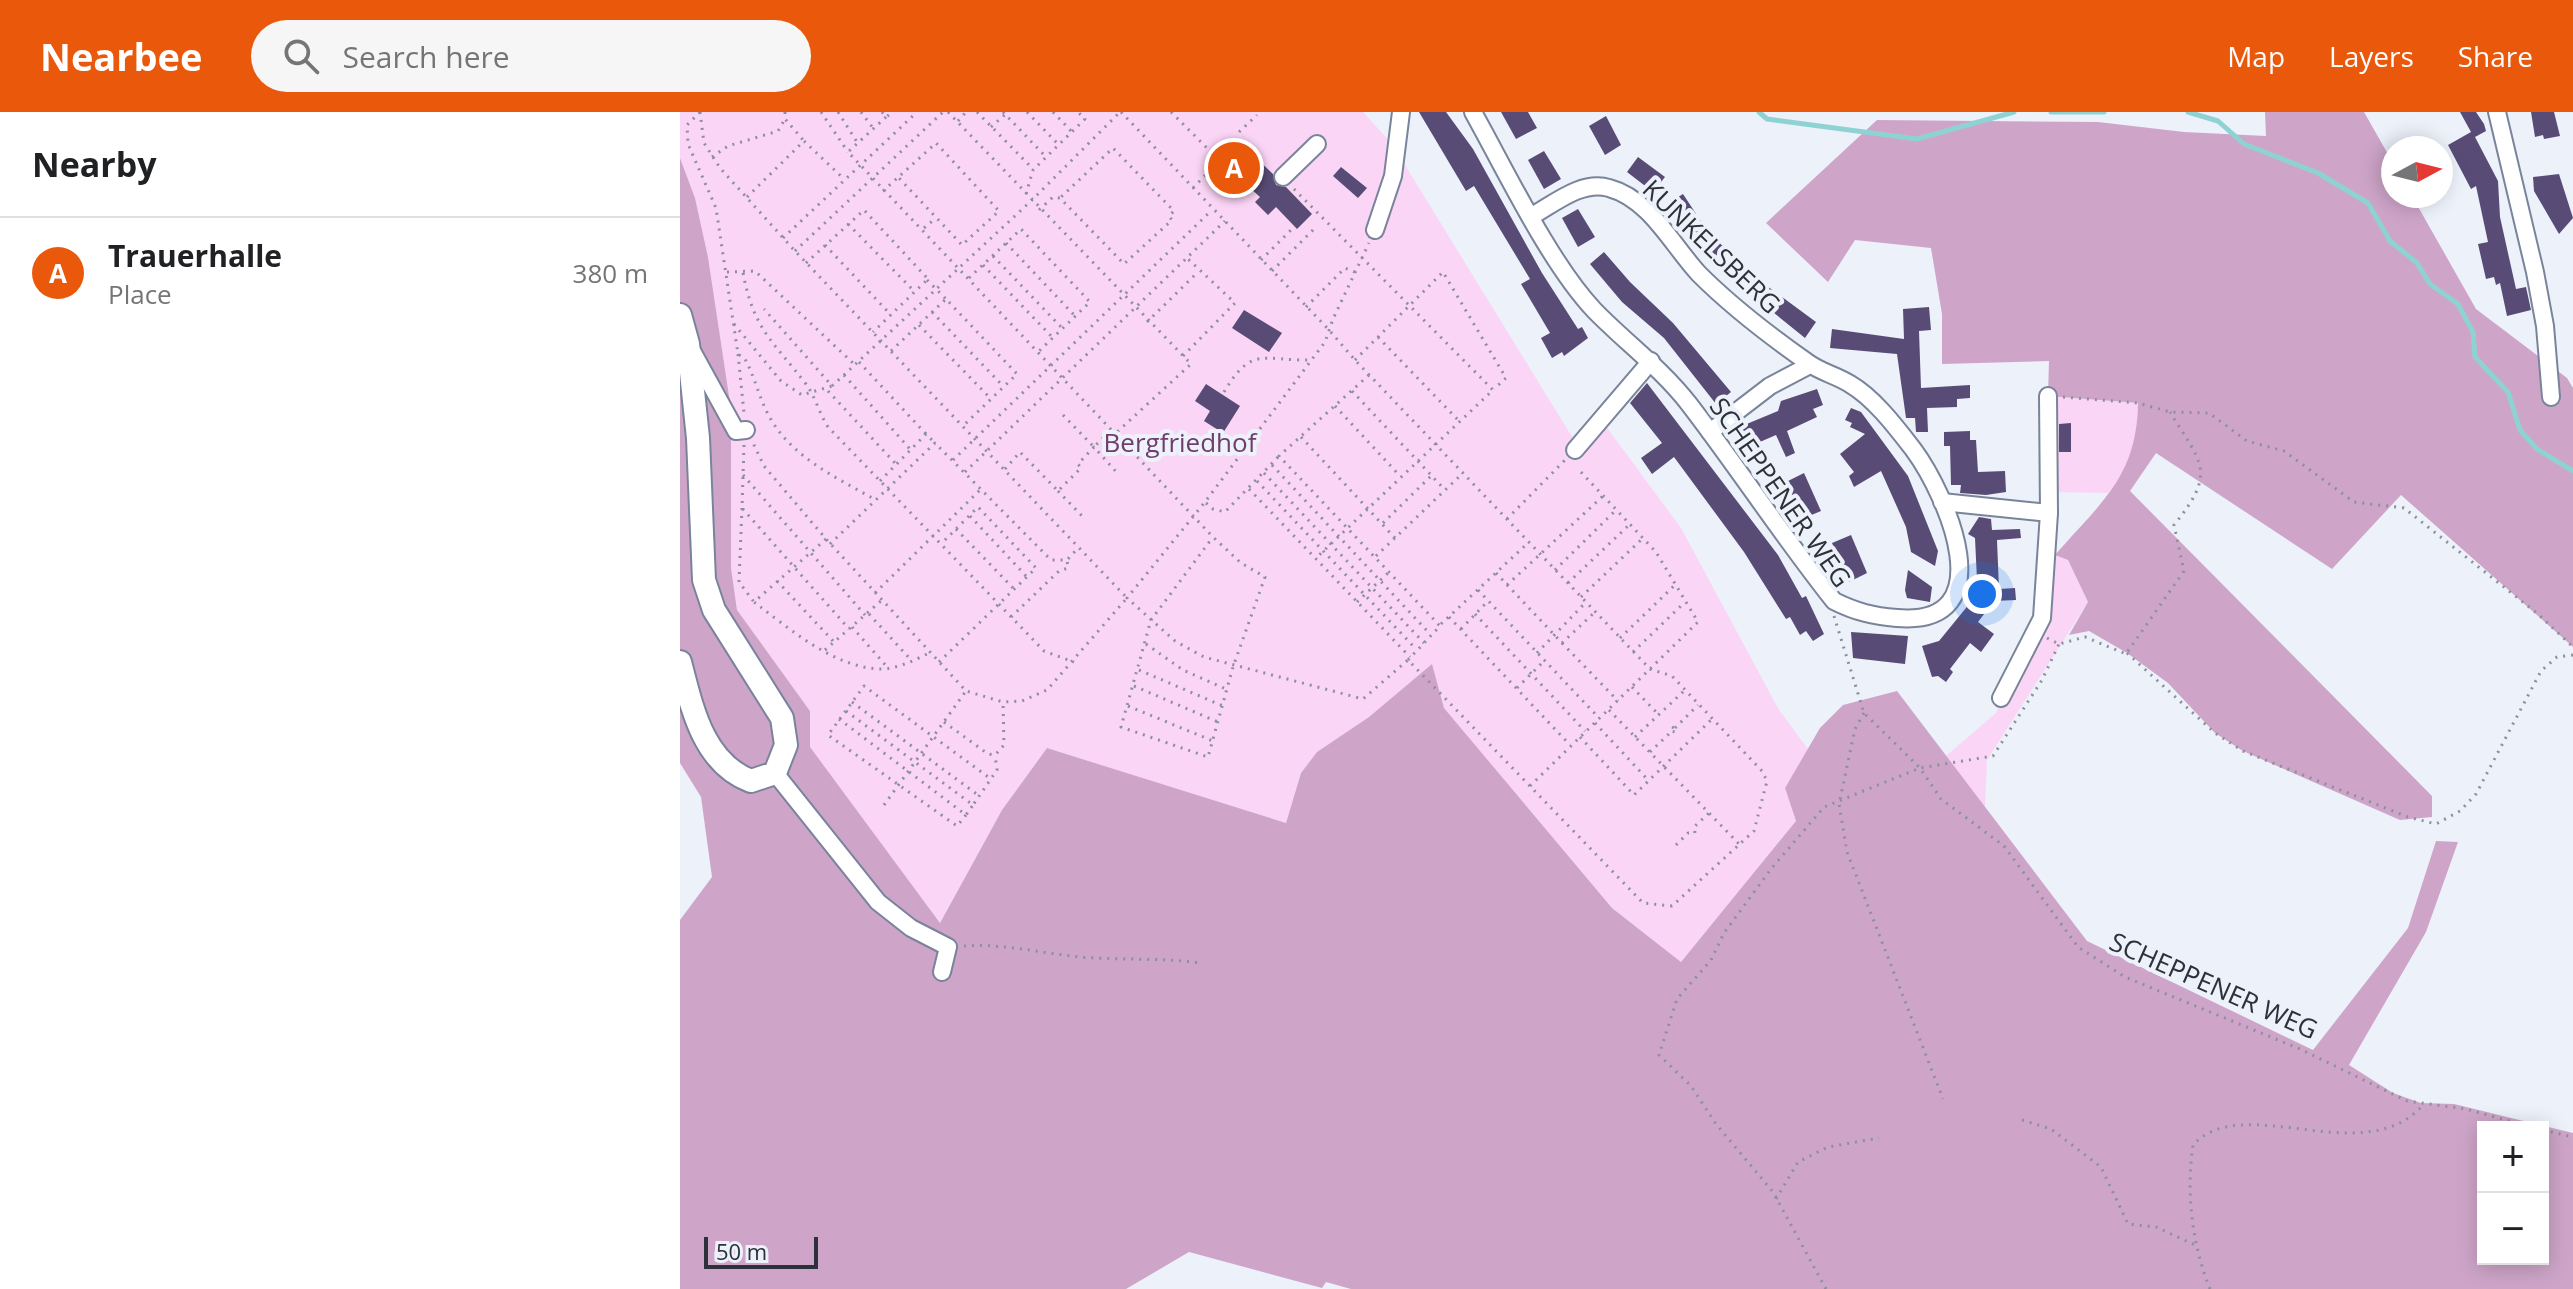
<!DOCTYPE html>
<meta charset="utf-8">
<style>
:root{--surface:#fff;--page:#f6f6f6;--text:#202124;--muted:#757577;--line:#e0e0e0;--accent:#ea580c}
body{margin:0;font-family:"Open Sans",sans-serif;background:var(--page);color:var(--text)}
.controls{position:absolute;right:24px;bottom:24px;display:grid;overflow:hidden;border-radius:0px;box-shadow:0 4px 20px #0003}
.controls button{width:72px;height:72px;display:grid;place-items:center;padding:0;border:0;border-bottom:2px solid var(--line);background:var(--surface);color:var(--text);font:40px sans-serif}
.compass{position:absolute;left:1701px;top:24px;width:72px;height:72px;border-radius:50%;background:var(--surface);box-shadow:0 4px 20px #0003;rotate:83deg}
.scale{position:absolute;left:24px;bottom:20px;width:114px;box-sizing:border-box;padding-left:8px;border:4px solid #2c313a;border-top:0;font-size:22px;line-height:28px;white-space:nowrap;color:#2c313a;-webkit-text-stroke:6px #ecf1fa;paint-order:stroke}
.you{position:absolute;left:1302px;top:482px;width:28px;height:28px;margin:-20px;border:6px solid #fff;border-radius:50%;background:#1a73e8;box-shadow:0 0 0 12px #1a73e833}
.badge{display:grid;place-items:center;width:52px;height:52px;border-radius:50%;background:var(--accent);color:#fff;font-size:26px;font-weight:700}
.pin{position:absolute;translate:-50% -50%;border:4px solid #fff;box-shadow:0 2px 8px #0006}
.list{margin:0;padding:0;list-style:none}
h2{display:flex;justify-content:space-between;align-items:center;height:104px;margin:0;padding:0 32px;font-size:34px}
h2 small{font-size:26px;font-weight:400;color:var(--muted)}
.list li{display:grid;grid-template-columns:52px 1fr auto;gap:24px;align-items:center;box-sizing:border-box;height:112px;padding:0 32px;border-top:2px solid var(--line)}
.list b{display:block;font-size:30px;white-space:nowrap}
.list p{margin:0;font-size:26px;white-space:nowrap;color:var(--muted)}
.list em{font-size:26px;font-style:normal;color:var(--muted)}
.icon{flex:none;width:44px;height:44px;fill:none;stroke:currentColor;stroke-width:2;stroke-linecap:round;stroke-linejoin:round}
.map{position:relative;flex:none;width:1893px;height:1177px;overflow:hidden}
header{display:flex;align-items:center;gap:48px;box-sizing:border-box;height:112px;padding:0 40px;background:var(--accent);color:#fff}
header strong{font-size:38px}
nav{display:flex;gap:44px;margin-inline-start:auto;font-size:28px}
.search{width:560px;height:72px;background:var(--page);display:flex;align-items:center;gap:20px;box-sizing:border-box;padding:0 28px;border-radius:44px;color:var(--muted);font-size:30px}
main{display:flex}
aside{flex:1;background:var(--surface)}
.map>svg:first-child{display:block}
.green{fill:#fbd5f6}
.forest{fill:#cea5c9;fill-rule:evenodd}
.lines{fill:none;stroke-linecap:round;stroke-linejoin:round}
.stream{stroke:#8ed2d4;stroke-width:5}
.building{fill:#584c76}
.minor-casing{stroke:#79849a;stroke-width:20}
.major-casing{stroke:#79849a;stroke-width:26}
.path{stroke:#8b9099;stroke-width:3;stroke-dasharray:2 6;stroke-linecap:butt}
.minor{stroke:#fff;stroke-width:16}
.major{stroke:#fff;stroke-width:22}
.labels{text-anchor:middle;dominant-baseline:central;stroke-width:8;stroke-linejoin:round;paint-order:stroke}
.street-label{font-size:26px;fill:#2c313a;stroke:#ecf1fa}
.park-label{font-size:26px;fill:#703c6c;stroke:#ecf1fa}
</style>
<header>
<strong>Nearbee</strong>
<div class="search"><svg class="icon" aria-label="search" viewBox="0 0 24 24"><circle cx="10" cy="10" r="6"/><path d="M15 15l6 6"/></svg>Search here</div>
<nav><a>Map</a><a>Layers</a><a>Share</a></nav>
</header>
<main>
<aside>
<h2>Nearby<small></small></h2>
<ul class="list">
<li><span class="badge">A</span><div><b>Trauerhalle</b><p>Place</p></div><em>380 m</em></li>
</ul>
</aside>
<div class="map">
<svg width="1893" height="1177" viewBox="0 0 1893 1177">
<rect width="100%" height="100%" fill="#ecf1fa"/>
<!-- green -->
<g class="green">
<polygon points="0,0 683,0 712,32 894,328 925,313 1001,416 1099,598 1128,637 1105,676 1116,709 1001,850 932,796 764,596 752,553 689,605 637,640 621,661 606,711 367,636 322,698 260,811 129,635 130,599 57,498 51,456 51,297 28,145 15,86 0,46"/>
<path d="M1368,284l90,7c-1,35 -6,63 -30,90l-60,-1z"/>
<polygon points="1375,443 1388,448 1408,490 1307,648 1305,695 1266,644 1316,601 1365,505"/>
</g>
<!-- forest -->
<g class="forest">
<path d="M1585,0h99l29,51v33h19l64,113 91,69 6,10v259l-172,-152 -69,74 -176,-116 -26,38 302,305v21l-32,3 -157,-69 -28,-18 -47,-50 -41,-30 -38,-22 -20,4 19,-33 -20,-42 -13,-5c46,-53 82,-78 83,-152l-90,-7 1,-35 -107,3v-50l-11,-66 -76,-8 -27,42 -62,-59 111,-103 221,2 86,10 82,4z"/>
<path d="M0,46l15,40 13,59 23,152v159l6,42 73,101v36l130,176 62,-113 45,-62 239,75 15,-50 16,-21 52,-35 63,-53 12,44 168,200 69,54 115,-141 -11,-33 35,-60 23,-23 54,-14 190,250 226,109 95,-122 28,-87 22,1 -32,90 -77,133 44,28 28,10 33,1 119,29v156h-1222l-25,-7 -4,6 -133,-36 -63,37h-446v-369l32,-43 -11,-80 -21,-34zM1803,1015h60v132h-60z"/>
</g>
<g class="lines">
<!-- stream -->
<g class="stream">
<polyline points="1079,0 1087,7 1237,27 1334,0"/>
<polyline points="1371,0 1424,0"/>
<polyline points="1508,0 1538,9 1564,32 1638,61 1688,91 1710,129 1737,151 1750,172 1778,192 1793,220 1795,245 1828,280 1840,318 1857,337 1893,359"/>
</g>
</g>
<!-- building -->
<g class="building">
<polygon points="739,0 766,0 793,37 862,161 898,217 902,215 908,226 884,244 882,240 872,246 861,226 870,221 841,172 850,167 794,74 786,79"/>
<polygon points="821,0 848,0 857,16 836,27"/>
<polygon points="1780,0 1796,0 1804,12 1806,19 1795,25 1818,69 1820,105 1836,177 1846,175 1851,198 1827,204 1820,171 1816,173 1814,165 1806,167 1798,132 1808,130 1796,74 1791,77 1768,33 1791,20"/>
<polygon points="1851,0 1874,0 1880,24 1864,27 1863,23 1855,25"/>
<polygon points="926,4 941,33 925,43 909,14"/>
<polygon points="562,33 593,62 596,73 606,75 632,102 617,117 596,95 588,103 575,90 580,85 559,66 545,80 531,64"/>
<polygon points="864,39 881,67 864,77 848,48"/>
<polygon points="958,45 985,65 973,80 947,60"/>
<polygon points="661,55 687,76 678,86 653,64"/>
<polygon points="1879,62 1893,106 1879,122 1854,79 1853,65"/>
<polygon points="1003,82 1026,117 1068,160 1136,210 1125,226 1042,159 1013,130 987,92"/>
<polygon points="898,97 915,125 898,135 882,106"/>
<polygon points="924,140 950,170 993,211 1051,280 1036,292 984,226 942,190 910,152"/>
<polygon points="1249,195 1251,218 1239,219 1241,276 1290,273 1290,286 1277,287 1277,295 1247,296 1248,320 1236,320 1235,306 1226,306 1217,242 1150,236 1152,217 1224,227 1223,197"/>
<polygon points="564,198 602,221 589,240 552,216"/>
<polygon points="967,271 1098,443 1122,486 1126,484 1144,522 1133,529 1126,519 1120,523 1110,505 1106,507 1064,440 994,345 972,362 961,346 982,331 950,291"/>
<polygon points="526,272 560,294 543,321 524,309 530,299 515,289"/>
<polygon points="1137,277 1143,293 1133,297 1137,305 1107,319 1115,341 1106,345 1096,323 1066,336 1057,316 1098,299 1101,289"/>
<polygon points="1171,296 1181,300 1228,364 1258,439 1255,454 1231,440 1226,415 1201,359 1174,375 1169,364 1174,360 1160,342 1185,322 1170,315 1172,311 1165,308"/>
<polygon points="1391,311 1391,340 1379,340 1379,312"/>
<polygon points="1290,319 1290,328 1296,328 1298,360 1325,359 1326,380 1306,383 1280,381 1281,373 1271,373 1270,334 1264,334 1264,320"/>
<polygon points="1124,361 1141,399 1122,407 1106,370"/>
<polygon points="1299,405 1311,407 1312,418 1340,417 1341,426 1317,428 1319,477 1335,476 1336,488 1314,489 1298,510 1314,522 1301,540 1290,531 1270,557 1273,560 1266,570 1258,564 1252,565 1242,534 1259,529 1299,480 1292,476 1297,468 1295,426 1288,422"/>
<polygon points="1171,423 1187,461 1169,470 1152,431"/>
<polygon points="1228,458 1252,475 1250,490 1227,486 1225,478"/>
<polygon points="1171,520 1228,524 1225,552 1173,546"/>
</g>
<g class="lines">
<!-- minor casing -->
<g class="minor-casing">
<g id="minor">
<path d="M793,0c33,59 76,150 121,198 31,32 67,58 95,94 50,65 94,133 145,197 22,11 39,15 63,17 108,9 50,-123 16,-169 -17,-22 -39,-51 -63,-65 -14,-9 -30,-12 -43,-22 -37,-26 -76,-56 -108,-88 -27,-29 -49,-75 -90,-86 -27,-8 -54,15 -77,28"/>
<polyline points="1817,0 1855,160 1865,214 1871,285"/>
<polyline points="603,65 637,32"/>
<polyline points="695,118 713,64 721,0"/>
<polyline points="11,237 56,319 66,318"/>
<polyline points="1368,284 1369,401"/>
<polyline points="1030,320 1090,274 1130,253"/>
<polyline points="895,338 971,249"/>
<polyline points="1262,390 1369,401 1362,506 1321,586"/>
<polyline points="95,661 198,790 231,816 268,835 262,860"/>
</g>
</g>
<!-- major casing -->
<g class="major-casing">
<path id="major" d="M0,203l8,29 10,94 6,142 10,30 68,108 4,27 -11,28 -24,8c-48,-18 -59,-73 -71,-119"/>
</g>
<!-- path -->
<g class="path">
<polyline points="20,0 24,31 40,56 115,139 447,486 367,578 342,589 323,590 286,579 146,427 84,354 73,331"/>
<path d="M20,0l-13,13 1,19 28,64 22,146 7,5c10,18 14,39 24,57 22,41 68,62 107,84"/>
<polyline points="105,0 105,7 124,29"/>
<polyline points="141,0 168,40"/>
<polyline points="158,0 177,30"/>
<polyline points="181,0 193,16"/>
<polyline points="202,0 206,5 213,0"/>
<polyline points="268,0 511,252 436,321"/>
<polyline points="297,0 353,57"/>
<polyline points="323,0 366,45"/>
<polyline points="347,0 378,32"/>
<polyline points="373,0 392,20"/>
<polyline points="441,0 649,218 675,248 970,557 992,564 1082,659 1087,669 1074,719 992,794 963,791 728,548 683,587 524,545 495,529 447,486 525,390 645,230 653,207 689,131"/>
<polyline points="491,0 534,43"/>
<polyline points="206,5 168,40 533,425 561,451 585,465 553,555 528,645 441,615 471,508 533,425"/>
<polyline points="278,9 286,0"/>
<polyline points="311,15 328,0"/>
<polyline points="559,20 577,3"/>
<polyline points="32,45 48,34 98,19 105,7"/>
<polyline points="513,76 563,24"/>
<polyline points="614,77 813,278 636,446"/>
<polyline points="203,79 256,31 319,99 282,133 218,65"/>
<polyline points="346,82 353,58 405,7 398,0"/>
<polyline points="67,85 124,29 164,67"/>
<polyline points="359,98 373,85 380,86 444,152 492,108 489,104 494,99 433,36 380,86"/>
<polyline points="168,112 235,180"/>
<polyline points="244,116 256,106"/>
<polyline points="103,126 237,0"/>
<polyline points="326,131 395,204"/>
<polyline points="145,133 211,203"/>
<polyline points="115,139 263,0"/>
<polyline points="313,144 382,216"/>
<polyline points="581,148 614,115"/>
<polyline points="126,151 184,98 248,167 193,220"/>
<polyline points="303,153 372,225"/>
<polyline points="592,159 637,114"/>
<polyline points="47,160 75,159 174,252"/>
<path d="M63,161c11,57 29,67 63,111 9,12 13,29 22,43l216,224 30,11"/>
<polyline points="289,166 341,117 410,190 357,241"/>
<polyline points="247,168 266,187"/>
<polyline points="626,195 665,156 677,161"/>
<polyline points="252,200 324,275"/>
<polyline points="467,210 518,160"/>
<polyline points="54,212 101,269 122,283 152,274 84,197"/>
<polyline points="239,213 311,287"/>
<polyline points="698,225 779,309"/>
<polyline points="211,239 266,187 337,262 283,314"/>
<polyline points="58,242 64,301"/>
<polyline points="503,244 555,191 508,147"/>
<polyline points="675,248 763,160 826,266 814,277"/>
<polyline points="179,250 246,322"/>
<polyline points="164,263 230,337"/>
<polyline points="689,263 599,344 760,514 728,548"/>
<polyline points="152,274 351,89 440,0"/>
<polyline points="148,279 216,352"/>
<polyline points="672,279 765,378"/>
<path d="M544,280c28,-47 38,-31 88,-32"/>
<polyline points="1383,285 1458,291 1490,300 1529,301 1567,329 1604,339 1674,390 1724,396 1858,502 1893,535"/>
<polyline points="655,294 720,364"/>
<polyline points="383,303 414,335 432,317"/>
<polyline points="621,325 715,426"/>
<polyline points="64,333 62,396 169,517"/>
<polyline points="273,348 532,98"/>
<polyline points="592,353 750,522"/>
<polyline points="325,357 340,340 378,379 401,356 398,352 414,335 439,363"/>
<polyline points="285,360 545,109"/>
<polyline points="584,361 744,531"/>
<polyline points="63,363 185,503"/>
<polyline points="200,369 246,322 254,330"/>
<polyline points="577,369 736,537"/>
<polyline points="569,377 730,545"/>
<polyline points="378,379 402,404"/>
<polyline points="526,391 533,397 545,400 599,344"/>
<polyline points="62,396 59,470 74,490"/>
<polyline points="290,404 347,465"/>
<polyline points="827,407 886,347"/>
<polyline points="703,411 751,364"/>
<polyline points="276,417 334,477"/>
<path d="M146,427l-72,63c36,27 80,66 127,67 16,0 34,-9 48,-16"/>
<polyline points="150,432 255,331 371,448 387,448 399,435"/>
<polyline points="696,444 783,361"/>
<polyline points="875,458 935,399"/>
<polyline points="816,461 882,531 915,500"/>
<polyline points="97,469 154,530"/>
<polyline points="888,471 949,413"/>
<polyline points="827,473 923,384"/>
<polyline points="798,478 919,606"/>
<polyline points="195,481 301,377"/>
<polyline points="901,485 962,427"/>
<polyline points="677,490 709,460"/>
<polyline points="189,502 232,549"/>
<polyline points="795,502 905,619"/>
<polyline points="1154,504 1184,601 1240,656 1261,687 1324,734 1398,835 1445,865 1620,937 1727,989 1786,997 1851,1015"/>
<polyline points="331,505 379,459 388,456 387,448"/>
<polyline points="769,505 890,633"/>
<polyline points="761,512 849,430"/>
<polyline points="172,515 208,556"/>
<polyline points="781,517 808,489"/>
<polyline points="940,526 995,473"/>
<path d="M1367,526l12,6 26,-7 41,17 58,-83 -10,-46c43,-53 28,-61 -4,-113"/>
<polyline points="882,531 938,589"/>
<polyline points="466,532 503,558 546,577"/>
<polyline points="145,538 202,488"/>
<polyline points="953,540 1005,490"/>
<polyline points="857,541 906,490"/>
<polyline points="1447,541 1535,621 1563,639 1728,705 1756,712 1780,699 1796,682 1861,559 1877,545 1893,543"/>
<polyline points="259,550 356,456 298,395 261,432"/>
<polyline points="459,558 543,594"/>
<polyline points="454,574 538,610"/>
<polyline points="952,575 979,603"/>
<polyline points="837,576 865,548"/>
<polyline points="172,590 298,683"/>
<polyline points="448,594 533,629"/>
<polyline points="929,598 1060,733"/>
<polyline points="166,599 293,693 317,658 315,643"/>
<polyline points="1184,601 1175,617 1159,692 1167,740 1263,987"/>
<polyline points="159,607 286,703 293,693"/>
<polyline points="264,610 308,642 315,643 324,633 323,590"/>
<polyline points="915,611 969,669"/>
<polygon points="992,615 996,617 995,620 991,619"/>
<polyline points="995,616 1018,593"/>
<polyline points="900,625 954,683 1032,607"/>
<polyline points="955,625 1005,578"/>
<polyline points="970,640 991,620"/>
<polyline points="850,674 1018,510 976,440 899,358"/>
<polyline points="204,693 286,579"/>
<polyline points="286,703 277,714 148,623 184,574 311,667"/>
<polyline points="996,733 1008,721 1015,721 1014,715 1029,701"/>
<path d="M284,834c45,-3 87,10 131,12 35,2 70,0 106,5"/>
<polyline points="1342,1008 1371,1017 1421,1055 1448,1112 1476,1115 1515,1133"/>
<polyline points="1863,1018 1893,1025"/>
<polyline points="1096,1087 1118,1050 1148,1035 1199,1026"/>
<polyline points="1146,1177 1093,1080 1036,1012 1011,974 979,943 997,887 1031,848 1044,821 1091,757 1144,695 1240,656 1313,644 1362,568 1379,532"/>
<path d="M1530,1177c-18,-45 -24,-95 -17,-144 50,-55 171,27 230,-40"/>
</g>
<!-- minor -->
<use href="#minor" class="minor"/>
<!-- major -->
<use href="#major" class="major"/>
</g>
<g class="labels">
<!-- street labels -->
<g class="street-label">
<text transform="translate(1032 134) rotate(44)">KUNKELSBERG</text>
<text transform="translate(1101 380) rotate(55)">SCHEPPENER WEG</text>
<text transform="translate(1534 873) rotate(24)">SCHEPPENER WEG</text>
</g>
<!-- park labels -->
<g class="park-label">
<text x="500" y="330">Bergfriedhof</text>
</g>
</g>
</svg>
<div class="controls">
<button>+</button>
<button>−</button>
</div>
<svg class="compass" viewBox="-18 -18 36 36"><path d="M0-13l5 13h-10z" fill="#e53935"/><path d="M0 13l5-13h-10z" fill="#757577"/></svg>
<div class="scale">50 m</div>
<div class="you"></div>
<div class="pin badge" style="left:554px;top:56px">A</div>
</div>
</main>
